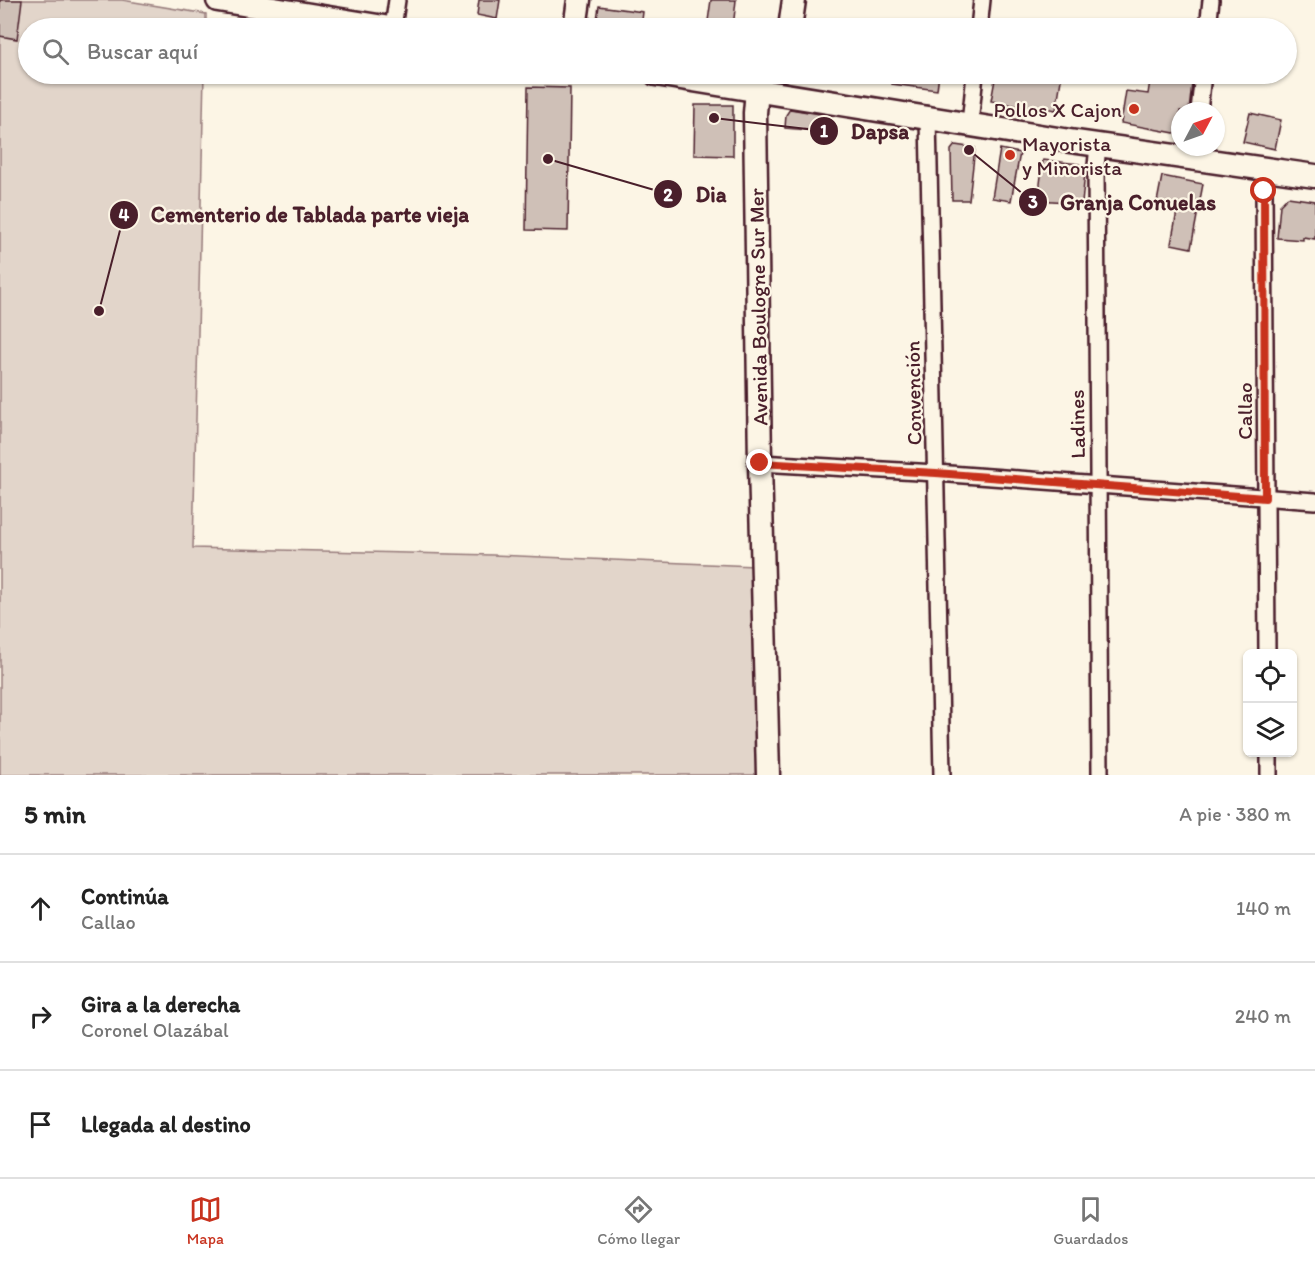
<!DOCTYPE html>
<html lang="es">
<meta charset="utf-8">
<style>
:root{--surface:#fff;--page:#f2f2f2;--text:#222;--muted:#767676;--line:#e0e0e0;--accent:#c8321e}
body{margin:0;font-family:Itim,sans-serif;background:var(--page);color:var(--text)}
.controls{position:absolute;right:18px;bottom:18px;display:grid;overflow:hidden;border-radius:9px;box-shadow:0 2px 4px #0004}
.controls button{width:54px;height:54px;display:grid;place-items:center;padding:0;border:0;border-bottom:2px solid var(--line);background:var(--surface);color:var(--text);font:30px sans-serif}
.compass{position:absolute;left:1171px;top:102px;width:54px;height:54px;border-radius:50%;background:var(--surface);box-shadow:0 2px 4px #0004;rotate:49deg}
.stop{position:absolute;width:18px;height:18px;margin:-14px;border:4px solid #c8321e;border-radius:50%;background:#fff}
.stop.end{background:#c8321e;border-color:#fff;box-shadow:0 2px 6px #0008}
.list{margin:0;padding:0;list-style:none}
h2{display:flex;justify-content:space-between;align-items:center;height:78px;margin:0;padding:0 24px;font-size:26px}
h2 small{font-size:20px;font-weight:400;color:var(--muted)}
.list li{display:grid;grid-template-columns:39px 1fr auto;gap:18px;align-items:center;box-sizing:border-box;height:108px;padding:0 24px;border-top:2px solid var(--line)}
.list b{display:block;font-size:22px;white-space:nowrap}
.list p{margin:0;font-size:20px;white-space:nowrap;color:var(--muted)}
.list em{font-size:20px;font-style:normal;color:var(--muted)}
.icon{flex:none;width:33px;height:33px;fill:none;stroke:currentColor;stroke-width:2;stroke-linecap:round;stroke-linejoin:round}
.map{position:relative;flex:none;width:1315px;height:775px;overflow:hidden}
.search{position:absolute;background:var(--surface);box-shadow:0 2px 4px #0004;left:18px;right:18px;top:18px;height:66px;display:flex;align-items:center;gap:15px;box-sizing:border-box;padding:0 21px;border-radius:33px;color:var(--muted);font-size:22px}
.sheet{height:402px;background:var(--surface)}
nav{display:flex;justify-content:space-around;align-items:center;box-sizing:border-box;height:84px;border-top:2px solid var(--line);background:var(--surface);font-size:16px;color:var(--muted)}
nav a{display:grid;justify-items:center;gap:3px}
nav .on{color:var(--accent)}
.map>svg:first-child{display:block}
.green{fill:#e2d5ca;stroke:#967a7a;stroke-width:1.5}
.building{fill:#cfc0b7;stroke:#4a1f2b;stroke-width:1.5}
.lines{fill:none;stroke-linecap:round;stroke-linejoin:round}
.street-casing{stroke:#4a1f2b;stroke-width:20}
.secondary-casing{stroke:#4a1f2b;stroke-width:27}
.street{stroke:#fcf5e5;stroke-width:15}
.secondary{stroke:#fcf5e5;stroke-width:22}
.route{stroke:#c8321e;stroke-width:8}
.poi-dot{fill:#c8321e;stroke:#fcf5e5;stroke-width:2}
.labels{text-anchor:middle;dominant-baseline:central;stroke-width:4.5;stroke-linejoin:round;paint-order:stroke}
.poi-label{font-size:21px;fill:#4a1f2b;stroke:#fcf5e5;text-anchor:end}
.street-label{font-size:21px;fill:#4a1f2b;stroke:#fcf5e5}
.leader{fill:none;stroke:#4a1f2b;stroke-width:2}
.callout-dot{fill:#4a1f2b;stroke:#fcf5e5;stroke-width:2}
.mark-label{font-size:18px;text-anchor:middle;font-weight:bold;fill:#fff}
.callout-label{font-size:22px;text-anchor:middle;font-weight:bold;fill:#4a1f2b;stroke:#fcf5e5;stroke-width:4.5;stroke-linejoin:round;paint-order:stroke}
</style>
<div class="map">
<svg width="1315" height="775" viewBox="0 0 1315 775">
<rect width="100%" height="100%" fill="#fcf5e5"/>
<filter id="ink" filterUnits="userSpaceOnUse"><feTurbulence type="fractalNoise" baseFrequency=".0167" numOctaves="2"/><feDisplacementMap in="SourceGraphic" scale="12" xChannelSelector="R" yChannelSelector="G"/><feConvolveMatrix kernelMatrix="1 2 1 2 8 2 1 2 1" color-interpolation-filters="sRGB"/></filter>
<g filter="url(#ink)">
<!-- green -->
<polygon class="green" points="0,0 122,0 206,14 206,28 28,28 28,74 204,74 193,548 493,555 754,566 757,775 0,775"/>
<!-- building -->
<g class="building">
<polygon points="0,0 22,0 17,39 0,36"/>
<polygon points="479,0 500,0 497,19 477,15"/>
<polygon points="711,0 736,0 733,28 707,28"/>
<polygon points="599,6 643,12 641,28 613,28 596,26"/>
<polygon points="894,74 939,74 937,90 892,84"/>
<polygon points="996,74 1062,74 1056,110 1035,106 1034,109 991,101"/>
<polygon points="1151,74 1193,74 1189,111 1180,111 1180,134 1121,123 1126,91 1148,94"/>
<polygon points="528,87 570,88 568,231 526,230"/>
<polygon points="695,105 733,105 733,156 694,155"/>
<polygon points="790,109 820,114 820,131 785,128 786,115"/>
<polygon points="1250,113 1281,120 1275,149 1243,142"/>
<polygon points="955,145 975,148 969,200 952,200 951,150"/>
<polygon points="1000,149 1020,153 1011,201 992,198"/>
<polygon points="1043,160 1079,164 1085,172 1082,203 1038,200"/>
<polygon points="1162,176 1203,184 1191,248 1171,244 1178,206 1157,202"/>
<polygon points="1288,197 1315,201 1315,239 1303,237 1303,240 1277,238 1280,205"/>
</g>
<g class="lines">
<!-- street casing -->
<g class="street-casing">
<g id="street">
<polyline points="393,28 397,0"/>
<polyline points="979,28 982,0"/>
<polyline points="1208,28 1211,0"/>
<polyline points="1199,111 1203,74"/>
<polyline points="928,119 942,775"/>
<polyline points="970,124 975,74"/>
<polyline points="1098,145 1096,166 1100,775"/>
<polyline points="1267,168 1264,191 1267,654"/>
<polyline points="760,463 936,473 1315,501"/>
<polyline points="1269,752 1269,775"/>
</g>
</g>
<!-- secondary casing -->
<g class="secondary-casing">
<g id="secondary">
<polyline points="218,0 390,28"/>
<polyline points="575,28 579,0"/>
<polyline points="790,28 794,0"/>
<polyline points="656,74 1070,141 1315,176"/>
<polyline points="757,90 755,113 760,463 768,775"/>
</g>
</g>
<!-- street -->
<use href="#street" class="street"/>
<!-- secondary -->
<use href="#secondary" class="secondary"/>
</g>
</g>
<g class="lines" filter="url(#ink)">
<!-- route -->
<polyline class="route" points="760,463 936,473 1265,498 1264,191"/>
</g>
<!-- markers -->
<g class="poi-dot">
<circle cx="1134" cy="109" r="6"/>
<circle cx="1010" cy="155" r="6"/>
</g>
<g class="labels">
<!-- poi labels -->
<g class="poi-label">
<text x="1122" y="109">Pollos X Cajon</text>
<text x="1022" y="143" text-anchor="start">Mayorista<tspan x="1022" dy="24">y Minorista</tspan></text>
</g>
<!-- street labels -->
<g class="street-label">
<text transform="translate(758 307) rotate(-91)">Avenida Boulogne Sur Mer</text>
<text transform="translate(913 393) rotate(-91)">Convención</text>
<text transform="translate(1244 411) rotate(-90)">Callao</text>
<text transform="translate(1077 424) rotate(-91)">Ladines</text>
</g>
</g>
<!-- callouts -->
<path class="leader" d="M714 118L824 131M548 159L668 194M969 150L1033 202M99 311L124 215"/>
<g class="callout-dot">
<circle cx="714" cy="118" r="6"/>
<circle cx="548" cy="159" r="6"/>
<circle cx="969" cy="150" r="6"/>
<circle cx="99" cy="311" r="6"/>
<circle cx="824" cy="131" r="15"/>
<circle cx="668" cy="194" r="15"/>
<circle cx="1033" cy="202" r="15"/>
<circle cx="124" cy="215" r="15"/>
</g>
<g class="mark-label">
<text x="824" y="137">1</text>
<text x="668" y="201">2</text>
<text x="1033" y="208">3</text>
<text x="124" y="221">4</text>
</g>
<g class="callout-label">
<text x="880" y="139">Dapsa</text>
<text x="711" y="202">Dia</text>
<text x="1138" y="210">Granja Conuelas</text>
<text x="310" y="222">Cementerio de Tablada parte vieja</text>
</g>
</svg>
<div class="controls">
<button><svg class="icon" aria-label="locate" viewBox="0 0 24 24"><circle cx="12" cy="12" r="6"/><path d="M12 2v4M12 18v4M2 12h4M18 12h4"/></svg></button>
<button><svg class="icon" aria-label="layers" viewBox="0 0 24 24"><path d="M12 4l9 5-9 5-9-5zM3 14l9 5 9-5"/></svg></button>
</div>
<svg class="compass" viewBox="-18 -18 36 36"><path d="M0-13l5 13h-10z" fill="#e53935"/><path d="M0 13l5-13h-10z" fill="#767676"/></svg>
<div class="stop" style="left:1264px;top:191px"></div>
<div class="stop end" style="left:760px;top:463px"></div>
<div class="search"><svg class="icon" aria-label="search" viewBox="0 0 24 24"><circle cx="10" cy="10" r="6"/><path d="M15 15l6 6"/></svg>Buscar aquí</div>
</div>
<section class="sheet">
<h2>5 min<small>A pie · 380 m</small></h2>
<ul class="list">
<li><svg class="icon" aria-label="ahead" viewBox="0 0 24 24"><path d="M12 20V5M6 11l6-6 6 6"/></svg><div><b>Continúa</b><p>Callao</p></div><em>140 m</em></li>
<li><svg class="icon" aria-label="right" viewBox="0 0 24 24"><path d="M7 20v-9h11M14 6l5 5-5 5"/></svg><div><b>Gira a la derecha</b><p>Coronel Olazábal</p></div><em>240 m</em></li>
<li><svg class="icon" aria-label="arrive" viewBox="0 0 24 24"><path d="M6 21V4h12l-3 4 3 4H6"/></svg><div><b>Llegada al destino</b></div></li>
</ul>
</section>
<nav>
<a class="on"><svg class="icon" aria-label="map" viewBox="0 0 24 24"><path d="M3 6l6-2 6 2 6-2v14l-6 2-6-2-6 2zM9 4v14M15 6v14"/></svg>Mapa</a>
<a><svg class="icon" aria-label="directions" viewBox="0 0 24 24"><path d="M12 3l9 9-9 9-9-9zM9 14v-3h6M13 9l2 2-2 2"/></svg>Cómo llegar</a>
<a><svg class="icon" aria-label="saved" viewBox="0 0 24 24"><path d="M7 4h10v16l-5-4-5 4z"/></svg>Guardados</a>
</nav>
